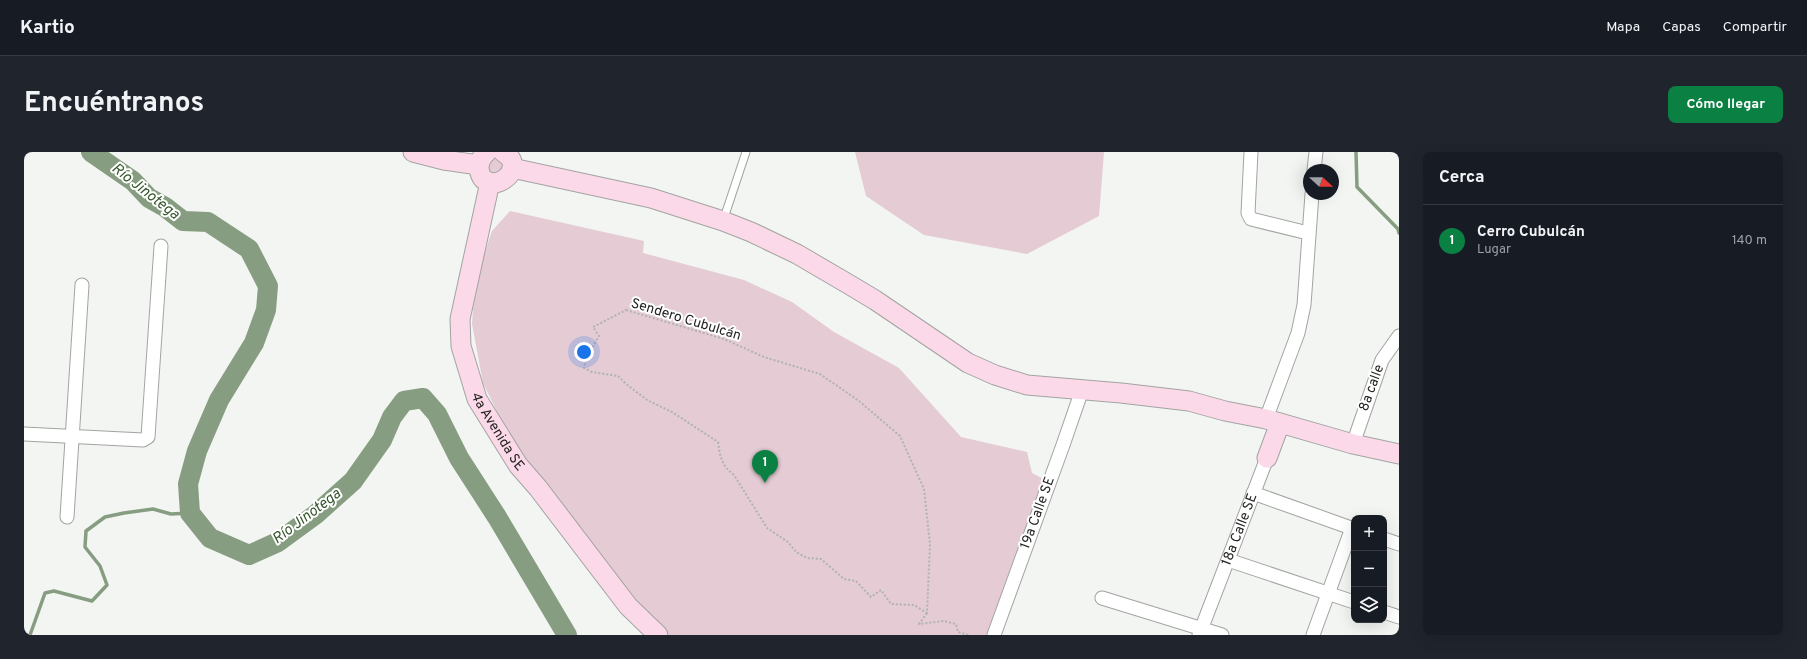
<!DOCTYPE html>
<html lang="es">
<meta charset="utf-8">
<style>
:root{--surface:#171b24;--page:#20242c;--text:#f1f3f6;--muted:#9ea1a6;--line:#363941;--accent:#0b8043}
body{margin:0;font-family:Overpass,sans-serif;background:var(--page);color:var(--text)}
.controls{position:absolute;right:12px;bottom:12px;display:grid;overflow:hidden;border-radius:8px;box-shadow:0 4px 16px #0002}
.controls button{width:36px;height:36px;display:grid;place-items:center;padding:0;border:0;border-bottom:1px solid var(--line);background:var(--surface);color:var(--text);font:20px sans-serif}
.compass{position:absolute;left:1279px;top:12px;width:36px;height:36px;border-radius:50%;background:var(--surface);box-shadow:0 4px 16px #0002;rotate:111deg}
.you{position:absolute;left:560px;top:200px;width:14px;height:14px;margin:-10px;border:3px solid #fff;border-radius:50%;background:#1a73e8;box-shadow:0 0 0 6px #1a73e833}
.badge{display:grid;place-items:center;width:26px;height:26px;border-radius:50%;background:var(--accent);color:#fff;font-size:13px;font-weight:700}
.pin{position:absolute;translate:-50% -33px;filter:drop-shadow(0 1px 2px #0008)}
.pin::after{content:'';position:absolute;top:21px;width:14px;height:12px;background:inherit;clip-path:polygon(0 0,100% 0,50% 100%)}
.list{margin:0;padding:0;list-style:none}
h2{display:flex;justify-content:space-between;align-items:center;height:52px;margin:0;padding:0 16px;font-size:17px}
h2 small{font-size:13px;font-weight:400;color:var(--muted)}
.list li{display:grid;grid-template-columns:26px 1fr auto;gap:12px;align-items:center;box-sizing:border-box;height:72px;padding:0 16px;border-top:1px solid var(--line)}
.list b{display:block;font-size:15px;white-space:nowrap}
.list p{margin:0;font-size:13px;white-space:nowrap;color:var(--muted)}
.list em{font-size:13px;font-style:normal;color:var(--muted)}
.icon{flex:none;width:22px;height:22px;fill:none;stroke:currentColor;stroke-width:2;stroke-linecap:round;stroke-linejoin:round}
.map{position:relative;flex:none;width:1375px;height:483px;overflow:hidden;border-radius:8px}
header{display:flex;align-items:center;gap:24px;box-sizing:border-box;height:56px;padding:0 20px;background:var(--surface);border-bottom:1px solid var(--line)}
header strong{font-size:19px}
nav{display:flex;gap:22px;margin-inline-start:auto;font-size:14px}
.intro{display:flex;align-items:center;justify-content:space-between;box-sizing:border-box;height:96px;padding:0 24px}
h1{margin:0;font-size:28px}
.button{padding:10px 18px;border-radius:8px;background:var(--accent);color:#fff;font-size:14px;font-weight:700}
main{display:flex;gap:24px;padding:0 24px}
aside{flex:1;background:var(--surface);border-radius:8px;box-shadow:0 4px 16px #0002}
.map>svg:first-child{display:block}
.green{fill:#e4cbd4}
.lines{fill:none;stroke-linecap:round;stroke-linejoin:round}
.stream{stroke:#879d81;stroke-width:3.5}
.river{stroke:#879d81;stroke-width:20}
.lane-casing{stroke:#a2a4a1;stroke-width:9}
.street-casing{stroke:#a2a4a1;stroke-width:15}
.secondary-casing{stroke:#a2a4a1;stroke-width:21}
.path{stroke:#b0b3af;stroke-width:2;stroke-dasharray:2 2;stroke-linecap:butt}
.lane{stroke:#fff;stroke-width:7}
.street{stroke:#fff;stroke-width:13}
.secondary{stroke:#fcd9e8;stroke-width:19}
.labels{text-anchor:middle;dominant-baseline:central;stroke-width:4;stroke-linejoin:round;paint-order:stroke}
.street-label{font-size:14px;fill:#242523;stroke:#fff}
.water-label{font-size:15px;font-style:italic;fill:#35562b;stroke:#fff}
</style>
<header>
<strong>Kartio</strong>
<nav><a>Mapa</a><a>Capas</a><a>Compartir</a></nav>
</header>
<div class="intro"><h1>Encuéntranos</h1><a class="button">Cómo llegar</a></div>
<main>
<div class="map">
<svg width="1375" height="483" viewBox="0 0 1375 483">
<rect width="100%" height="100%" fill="#f2f5f1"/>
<!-- green -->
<g class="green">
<polygon points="831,0 1080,0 1075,64 1003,102 900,83 842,44"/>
<polygon points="482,4 475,29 457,12 461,5"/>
<polygon points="486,59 620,89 619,101 720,128 768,150 810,180 875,216 937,285 1003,300 1008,321 1023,329 966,483 636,483 489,292 459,231 448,172 451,129 468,79"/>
</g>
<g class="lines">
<!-- stream -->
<g class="stream">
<polyline points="1332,0 1333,35 1374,77 1375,81"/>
<polyline points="6,483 21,441 30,439 68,449 83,433 76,414 61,395 62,379 81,365 100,361 129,357 147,362 166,361"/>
</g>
<!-- river -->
<polyline class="river" points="67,0 109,29 125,46 141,55 159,69 184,70 225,97 244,134 242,158 230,191 195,248 173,299 164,332 166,361 186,386 225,403 254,390 291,363 329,329 358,288 368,265 380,249 399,246 413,262 435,306 473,365 543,483"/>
<!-- lane casing -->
<g class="lane-casing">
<polyline id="lane" points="699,69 722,0"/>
</g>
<!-- street casing -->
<g class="street-casing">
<g id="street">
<polyline points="1227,0 1224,61 1227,67 1284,81"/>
<polyline points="1290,18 1292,0"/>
<polyline points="1242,267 1274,181 1280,153 1288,42"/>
<polyline points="0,282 119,288 124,285 137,94"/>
<polyline points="1329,292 1358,208 1375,184"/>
<polyline points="1229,341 1330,377"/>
<polyline points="43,365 58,133"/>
<polyline points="1360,387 1375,392"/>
<polyline points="1204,408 1330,450"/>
<polyline points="1078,446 1198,483"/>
<polyline points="1360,460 1375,465"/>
<polyline points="970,483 1039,293 1058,238"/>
<path id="s1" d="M1175,483l68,-177"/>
<polyline points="1289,483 1328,376"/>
</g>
</g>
<!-- secondary casing -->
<g class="secondary-casing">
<g id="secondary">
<polyline points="389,0 420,8 455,13"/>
<path d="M463,0c-5,4 -8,9 -8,16 4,34 54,2 24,-16"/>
<polyline points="488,16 627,46 699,69 727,80 773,102 826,133 851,148 944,211 971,223 1003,233 1097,241 1165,249 1201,259 1242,267 1329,292 1375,302"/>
<path id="s2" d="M466,30l-30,137 1,27 16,53 41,66 20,23 90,118 30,29"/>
<polyline points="1243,306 1256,271"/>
</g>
</g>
<!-- path -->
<g class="path">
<path d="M602,158l98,29 40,18 56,17 39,27 41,35 24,53 6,55 -3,69 -13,-8 -23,-1 -10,-14 -10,7 -15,-16 -12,-2 -23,-20 -14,-1 -11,-6 -8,-10 -21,-14 -33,-53c-12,-9 -14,-18 -16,-33l-46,-30 -25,-12 -21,-16 -8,-8 -26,-4 -8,-4 2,-9 13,-23 -6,-9z"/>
<polyline points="903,461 895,472 920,469 932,472 934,480 945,483"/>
</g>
<!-- lane -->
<use href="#lane" class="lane"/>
<!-- street -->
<use href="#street" class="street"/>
<!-- secondary -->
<use href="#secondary" class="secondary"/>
</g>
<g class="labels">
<!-- street labels -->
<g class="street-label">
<text transform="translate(662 168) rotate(17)">Sendero Cubulcán</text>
<text transform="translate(1348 236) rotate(-70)">8a calle</text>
<text stroke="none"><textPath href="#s2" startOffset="261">4a Avenida SE</textPath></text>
<text transform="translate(1014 361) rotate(-70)">19a Calle SE</text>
<text stroke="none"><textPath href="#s1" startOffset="113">18a Calle SE</textPath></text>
</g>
<!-- water labels -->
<g class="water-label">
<text transform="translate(121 40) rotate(38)">Río Jinotega</text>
<text transform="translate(283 365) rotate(-37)">Río Jinotega</text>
</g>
</g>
</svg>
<div class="controls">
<button>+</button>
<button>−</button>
<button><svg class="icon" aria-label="layers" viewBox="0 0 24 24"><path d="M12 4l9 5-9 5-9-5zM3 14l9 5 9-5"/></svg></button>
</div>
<svg class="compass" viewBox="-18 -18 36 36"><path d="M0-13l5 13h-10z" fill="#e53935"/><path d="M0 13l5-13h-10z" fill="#9ea1a6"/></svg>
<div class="you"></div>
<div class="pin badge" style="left:741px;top:331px">1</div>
</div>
<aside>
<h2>Cerca<small></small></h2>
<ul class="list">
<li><span class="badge">1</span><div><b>Cerro Cubulcán</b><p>Lugar</p></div><em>140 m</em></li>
</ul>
</aside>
</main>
